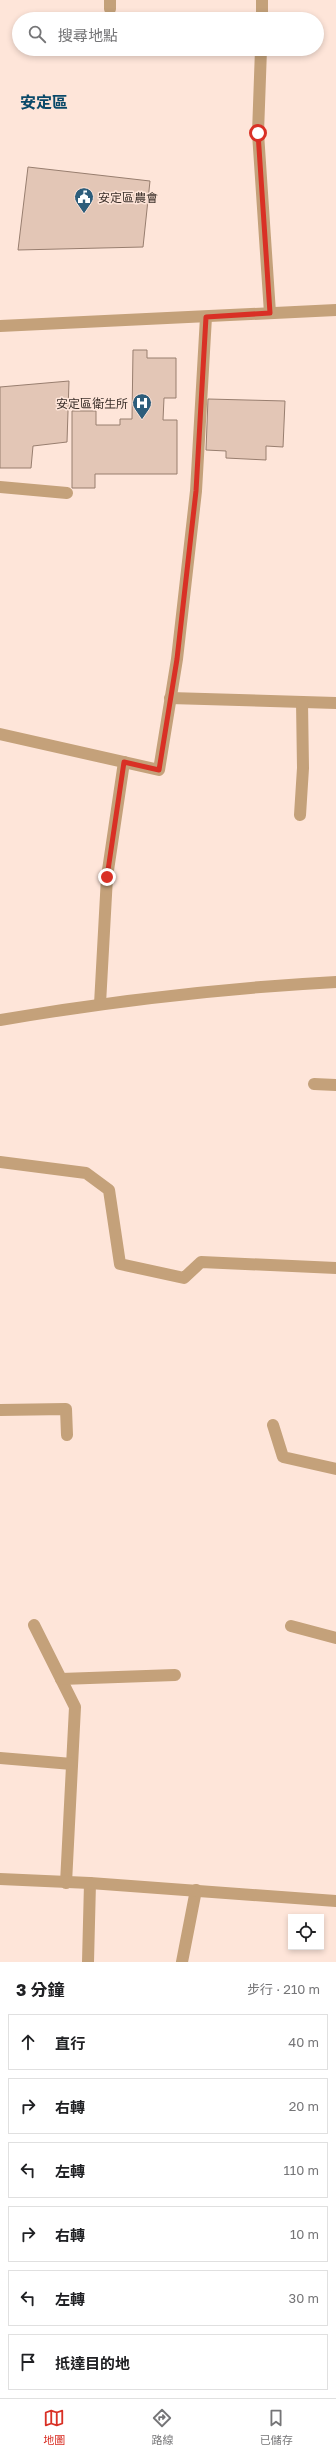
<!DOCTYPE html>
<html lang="zh-TW">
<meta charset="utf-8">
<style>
:root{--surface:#fff;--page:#f2f2f2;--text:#202124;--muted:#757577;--line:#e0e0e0;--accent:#d93025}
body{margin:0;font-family:"Golos Text","Noto Sans TC",sans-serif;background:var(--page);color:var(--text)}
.controls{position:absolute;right:12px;bottom:12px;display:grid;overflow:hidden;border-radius:0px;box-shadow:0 2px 6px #0003}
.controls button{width:36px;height:36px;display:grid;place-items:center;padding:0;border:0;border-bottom:1px solid var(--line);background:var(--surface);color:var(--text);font:20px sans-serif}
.stop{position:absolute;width:12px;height:12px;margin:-9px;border:3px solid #d93025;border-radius:50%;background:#fff}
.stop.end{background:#d93025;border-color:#fff;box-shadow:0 1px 4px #0008}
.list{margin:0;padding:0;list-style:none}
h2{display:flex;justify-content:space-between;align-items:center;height:52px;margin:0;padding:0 16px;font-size:17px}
h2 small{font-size:13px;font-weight:400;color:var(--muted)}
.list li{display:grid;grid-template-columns:26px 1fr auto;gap:12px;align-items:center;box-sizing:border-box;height:56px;margin:0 8px 8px;padding:0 8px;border:1px solid var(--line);border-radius:0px}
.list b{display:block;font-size:15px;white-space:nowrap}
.list em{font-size:13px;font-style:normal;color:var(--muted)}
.icon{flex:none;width:22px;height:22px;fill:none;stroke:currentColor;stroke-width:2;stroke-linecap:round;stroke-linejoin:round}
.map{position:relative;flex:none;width:336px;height:1962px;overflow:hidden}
.search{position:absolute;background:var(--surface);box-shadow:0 2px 6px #0003;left:12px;right:12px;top:12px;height:44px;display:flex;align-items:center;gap:10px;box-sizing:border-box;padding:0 14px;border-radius:22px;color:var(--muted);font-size:15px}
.sheet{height:436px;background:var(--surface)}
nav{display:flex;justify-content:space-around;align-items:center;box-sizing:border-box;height:56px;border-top:1px solid var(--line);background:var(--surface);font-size:11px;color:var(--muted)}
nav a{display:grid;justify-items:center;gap:2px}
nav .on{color:var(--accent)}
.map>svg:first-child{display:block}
.building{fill:#e3c6b6;stroke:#987e6f}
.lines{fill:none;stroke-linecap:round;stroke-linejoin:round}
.lane{stroke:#c4a17a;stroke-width:12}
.street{stroke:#c4a17a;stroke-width:12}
.route{stroke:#d93025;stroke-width:5}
.labels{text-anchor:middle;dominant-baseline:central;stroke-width:3;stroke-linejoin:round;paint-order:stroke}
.poi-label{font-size:12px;fill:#3d312b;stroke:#fee5d9;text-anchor:start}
.district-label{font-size:16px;font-weight:bold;fill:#0a4969;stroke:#fee5d9}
</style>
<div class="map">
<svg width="336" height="1962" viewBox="0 0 336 1962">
<rect width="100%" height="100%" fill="#fee5d9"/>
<!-- building -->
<g class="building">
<polygon points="28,167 150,181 143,247 18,250"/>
<polygon points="133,350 147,350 147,358 176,358 176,398 164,398 163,420 177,420 177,474 95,474 95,488 72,488 72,411 96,411 96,425 120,425 120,419 132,419"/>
<polygon points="69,381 67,442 33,446 31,468 0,468 0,387"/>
<polygon points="208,399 285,401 283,447 266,446 266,460 226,458 226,451 206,450"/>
</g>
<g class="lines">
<!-- lane -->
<g class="lane">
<polyline points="110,9 110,0"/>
<polyline points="262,19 262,0"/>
<polyline points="261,49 258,133 270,313"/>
<polyline points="0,487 67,493"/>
<polyline points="170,698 336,703"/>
<polyline points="0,734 159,770 177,659 196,491 206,317"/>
<polyline points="300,815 303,768 302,702"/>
<polyline points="100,1004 107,877 124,762"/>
<polyline points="314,1084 336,1085"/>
<polyline points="0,1162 86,1173 109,1190 120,1264 184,1278 201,1262 336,1268"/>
<polyline points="0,1410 66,1409 67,1435"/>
<polyline points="273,1425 283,1457 336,1469"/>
<polyline points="34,1625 75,1707 66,1883"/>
<polyline points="291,1626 336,1638"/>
<polyline points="61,1679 175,1675"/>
<polyline points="0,1758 72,1764"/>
<polyline points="88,1962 90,1883"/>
<polyline points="182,1962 196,1890"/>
</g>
<!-- street -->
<g class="street">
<polyline points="0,326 336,310"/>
<path d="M0,1020c111,-19 223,-32 336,-38"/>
<polyline points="0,1879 90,1883 336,1901"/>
</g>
</g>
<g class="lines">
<!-- route -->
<polyline class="route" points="107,877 124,762 159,770 177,659 196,491 206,317 270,313 258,133"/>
</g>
<!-- icons -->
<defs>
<g id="civic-pin" transform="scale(1)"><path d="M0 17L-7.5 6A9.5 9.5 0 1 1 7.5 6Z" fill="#2d5d7b" stroke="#fee5d9"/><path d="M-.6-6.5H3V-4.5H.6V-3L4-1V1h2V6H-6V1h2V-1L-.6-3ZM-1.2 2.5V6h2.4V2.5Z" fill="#fff"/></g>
<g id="hospital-pin" transform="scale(1)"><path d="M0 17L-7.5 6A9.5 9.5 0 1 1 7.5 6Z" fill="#2d5d7b" stroke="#fee5d9"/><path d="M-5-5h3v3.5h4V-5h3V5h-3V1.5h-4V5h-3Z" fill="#fff"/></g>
</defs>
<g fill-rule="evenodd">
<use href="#civic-pin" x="84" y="197"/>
<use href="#hospital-pin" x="142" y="403"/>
</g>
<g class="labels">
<!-- poi labels -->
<g class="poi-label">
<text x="98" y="197">安定區農會</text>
<text x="128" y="403" text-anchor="end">安定區衛生所</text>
</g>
<!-- district labels -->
<g class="district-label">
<text x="44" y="102">安定區</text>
</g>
</g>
</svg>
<div class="controls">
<button><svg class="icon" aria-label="locate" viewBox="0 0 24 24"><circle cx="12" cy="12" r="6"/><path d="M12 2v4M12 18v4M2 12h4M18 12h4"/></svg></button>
</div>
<div class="stop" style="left:258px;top:133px"></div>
<div class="stop end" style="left:107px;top:877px"></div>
<div class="search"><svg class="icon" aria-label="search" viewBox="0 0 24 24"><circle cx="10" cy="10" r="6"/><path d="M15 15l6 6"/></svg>搜尋地點</div>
</div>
<section class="sheet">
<h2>3 分鐘<small>步行 · 210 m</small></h2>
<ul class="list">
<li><svg class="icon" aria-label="ahead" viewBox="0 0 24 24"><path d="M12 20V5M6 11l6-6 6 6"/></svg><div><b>直行</b></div><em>40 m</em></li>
<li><svg class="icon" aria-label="right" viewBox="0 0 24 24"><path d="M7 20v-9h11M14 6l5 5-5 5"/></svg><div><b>右轉</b></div><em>20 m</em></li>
<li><svg class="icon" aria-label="left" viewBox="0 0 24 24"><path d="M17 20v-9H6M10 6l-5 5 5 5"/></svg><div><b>左轉</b></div><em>110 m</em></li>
<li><svg class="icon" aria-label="right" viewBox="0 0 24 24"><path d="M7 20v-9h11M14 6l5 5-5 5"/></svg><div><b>右轉</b></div><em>10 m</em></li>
<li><svg class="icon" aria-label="left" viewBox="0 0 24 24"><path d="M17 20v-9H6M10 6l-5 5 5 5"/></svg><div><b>左轉</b></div><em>30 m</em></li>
<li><svg class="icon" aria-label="arrive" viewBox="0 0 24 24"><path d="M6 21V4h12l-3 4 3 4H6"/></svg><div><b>抵達目的地</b></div></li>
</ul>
</section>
<nav>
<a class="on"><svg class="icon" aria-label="map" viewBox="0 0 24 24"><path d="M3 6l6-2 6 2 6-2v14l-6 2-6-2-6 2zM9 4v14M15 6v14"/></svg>地圖</a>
<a><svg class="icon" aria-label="directions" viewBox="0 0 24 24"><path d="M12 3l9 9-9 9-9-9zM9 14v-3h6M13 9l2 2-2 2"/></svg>路線</a>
<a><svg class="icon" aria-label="saved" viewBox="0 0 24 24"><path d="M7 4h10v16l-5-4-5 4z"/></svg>已儲存</a>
</nav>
